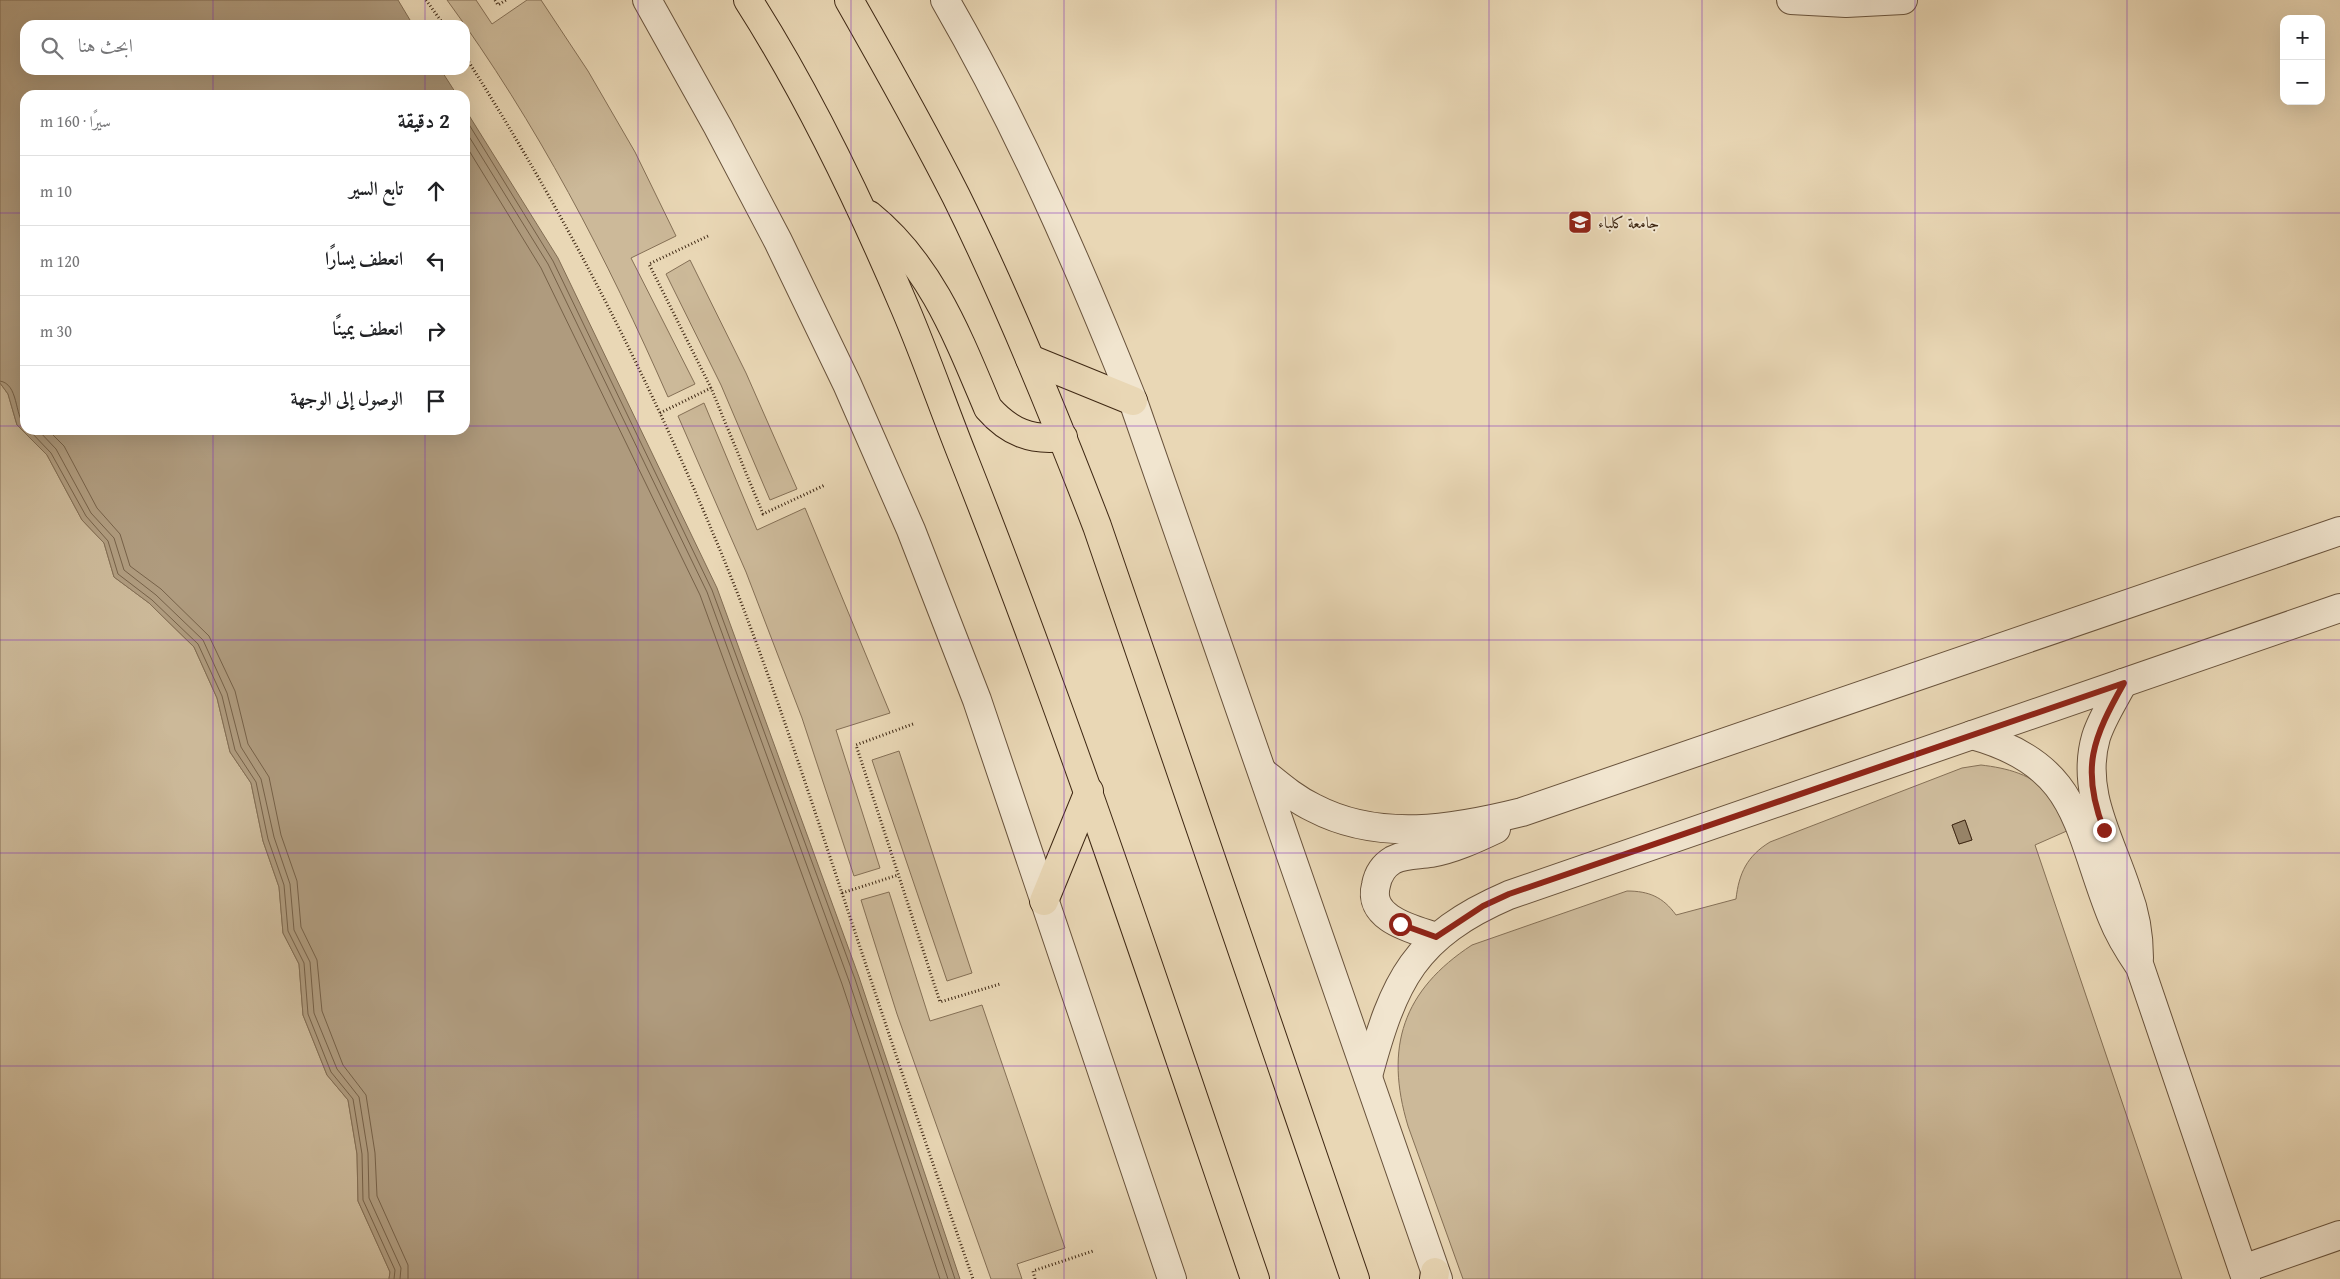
<!DOCTYPE html>
<html lang="ar">
<meta charset="utf-8">
<style>
:root{--surface:#fff;--page:#f6f6f6;--text:#202124;--muted:#757577;--line:#e0e0e0}
body{margin:0;font-family:"Gentium Book Plus",Amiri,serif;background:var(--page);color:var(--text);direction:rtl}
.controls{position:absolute;right:15px;top:15px;display:grid;overflow:hidden;border-radius:10px;box-shadow:0 5px 20px #0002}
.controls button{width:45px;height:45px;display:grid;place-items:center;padding:0;border:0;border-bottom:1px solid var(--line);background:var(--surface);color:var(--text);font:25px sans-serif}
.stop{position:absolute;width:15px;height:15px;margin:-11px;border:4px solid #8f2418;border-radius:50%;background:#fff}
.stop.end{background:#8f2418;border-color:#fff;box-shadow:0 1px 5px #0008}
.list{margin:0;padding:0;list-style:none}
h2{display:flex;justify-content:space-between;align-items:center;height:65px;margin:0;padding:0 20px;font-size:21px}
h2 small{font-size:16px;font-weight:400;color:var(--muted)}
.list li{display:grid;grid-template-columns:32px 1fr auto;gap:15px;align-items:center;box-sizing:border-box;height:70px;padding:0 20px;border-top:1px solid var(--line)}
.list b{display:block;font-size:19px;white-space:nowrap}
.list em{font-size:16px;font-style:normal;color:var(--muted)}
.icon{flex:none;width:28px;height:28px;fill:none;stroke:currentColor;stroke-width:2;stroke-linecap:round;stroke-linejoin:round}
.map{position:relative;flex:none;width:2340px;height:1279px;overflow:hidden;direction:ltr}
.search{position:absolute;background:var(--surface);box-shadow:0 5px 20px #0002;left:20px;top:20px;width:450px;height:55px;display:flex;align-items:center;gap:12px;box-sizing:border-box;padding:0 18px;border-radius:15px;color:var(--muted);font-size:19px}
.panel{position:absolute;background:var(--surface);box-shadow:0 5px 20px #0002;left:20px;top:90px;width:450px;height:345px;border-radius:15px;direction:rtl}
.map>svg:first-child{display:block}
.green{fill:#ccb999;stroke:#857056;fill-rule:evenodd}
.water{fill:#af9b7e;stroke:#826d53}
.lines{fill:none;stroke-linecap:round;stroke-linejoin:round}
.shore{stroke:#766148;stroke-width:1}
.building{fill:#978367;stroke:#3e2713}
.minor-casing{stroke:#69533c;stroke-width:30}
.highway-casing{stroke:#3e2713;stroke-width:30}
.path{stroke:#3e2713;stroke-width:3;stroke-dasharray:1 2.5;stroke-linecap:butt}
.minor{stroke:#f1e5cf;stroke-width:28}
.highway{stroke:#e9d7b5;stroke-width:28}
.route{stroke:#8f2418;stroke-width:6}
.grid{fill:none;stroke:#7b2cbf;stroke-width:1;stroke-opacity:0.55}
.labels{text-anchor:middle;dominant-baseline:central;stroke-width:4;stroke-linejoin:round;paint-order:stroke}
.poi-label{font-size:16px;fill:#3e2713;stroke:#f1e5cf;text-anchor:start}
</style>
<div class="map">
<svg width="2340" height="1279" viewBox="0 0 2340 1279">
<rect width="100%" height="100%" fill="#e9d7b5"/>
<filter id="stains"><feTurbulence type="fractalNoise" baseFrequency=".004" numOctaves="4"/><feColorMatrix values="0 0 0 0 .2 0 0 0 0 .09 0 0 0 0 .02 0 0 0 .5 -.17"/></filter>
<radialGradient id="worn" r=".72"><stop offset=".6" stop-color="#630" stop-opacity="0"/><stop offset="1" stop-color="#630" stop-opacity=".3"/></radialGradient>
<!-- green -->
<g class="green">
<path d="M447,0h29l16,24 35,-24h14l47,71 47,81 41,84 -45,22 64,126 -27,13c-61,-139 -131,-274 -221,-397z"/>
<polygon points="690,260 746,373 797,489 770,500 721,385 666,274"/>
<polygon points="0,383 8,394 17,425 47,455 82,520 104,543 114,577 149,603 194,647 217,698 230,752 251,783 263,841 279,887 283,933 299,964 303,1015 327,1075 348,1100 357,1154 358,1201 390,1272 389,1279 0,1279"/>
<polygon points="704,403 757,530 805,508 890,713 836,730 880,868 854,876 802,718 746,572 678,416"/>
<polygon points="899,751 972,973 947,981 872,760"/>
<path d="M1981,765c25,3 53,9 69,31 8,9 13,23 19,34l-34,15 147,434h-719l-55,-153c-24,-79 -5,-136 64,-181l155,-54c22,0 36,6 49,24l60,-16c3,-26 11,-43 34,-57l192,-74zM1965,820l7,20 -13,4 -7,-19z"/>
<polygon points="889,892 930,1021 982,1005 1065,1248 1017,1264 1022,1279 991,1279 897,1014 861,900"/>
</g>
<!-- water -->
<polygon class="water" points="0,0 398,0 413,25 25,25 25,70 441,70 457,95 25,95 25,430 465,430 465,109 558,258 717,588 859,977 960,1279 389,1279 390,1272 358,1201 357,1154 348,1100 327,1075 303,1015 299,964 283,933 279,887 263,841 251,783 230,752 217,698 194,647 149,603 114,577 104,543 82,520 47,455 17,425 8,394 0,383"/>
<g class="lines">
<!-- shore -->
<g class="shore">
<polyline points="465,118 553,261 712,590 855,979 955,1279"/>
<polyline points="465,130 548,264 707,592 849,981 948,1279"/>
<polyline points="465,144 541,268 700,595 842,984 940,1279"/>
<path d="M0,381c19,3 14,34 25,45"/>
<polyline points="29,430 51,453 86,516 108,541 118,574 152,600 198,644 222,696 235,750 256,782 268,839 284,885 288,931 304,963 308,1014 331,1072 353,1099 362,1154 363,1200 395,1270 394,1279"/>
<polyline points="38,430 56,449 91,513 114,538 124,570 156,595 203,640 227,693 241,747 261,779 274,837 290,884 294,930 310,962 314,1013 337,1069 359,1097 368,1153 369,1198 401,1268 400,1279"/>
<polyline points="48,430 64,446 97,508 120,534 130,566 161,589 209,636 235,691 248,744 269,777 281,835 297,881 301,927 317,960 322,1011 343,1065 366,1095 375,1153 377,1196 408,1265 408,1279"/>
</g>
</g>
<!-- building -->
<polygon class="building" points="1965,820 1972,840 1959,844 1952,825"/>
<g class="lines">
<!-- minor casing -->
<g class="minor-casing">
<g id="minor">
<polyline points="647,0 718,127 778,241 847,384 911,530 977,700 1172,1279"/>
<path d="M945,0c74,128 133,263 188,401l305,878"/>
<polyline points="1791,0 1846,3 1903,0"/>
<path d="M2123,683c-9,17 -21,35 -27,54 -16,55 15,103 31,154 8,21 12,44 12,67"/>
<path d="M1972,735c109,30 104,93 140,182 7,18 17,34 28,50l106,312"/>
<path d="M1264,773c16,13 31,26 50,35 65,34 140,21 208,4l818,-281"/>
<path d="M1436,937c-23,-8 -69,-18 -60,-52 2,-11 7,-19 17,-25 11,-6 25,-5 38,-7 22,-4 44,-14 65,-24"/>
<path d="M1368,1076c26,-96 46,-140 141,-181l831,-287"/>
<polyline points="2243,1269 2340,1235"/>
</g>
</g>
<!-- highway casing -->
<g class="highway-casing">
<g id="highway">
<path d="M748,0c62,97 112,202 157,308 21,49 38,99 58,149 107,270 198,547 292,822"/>
<path d="M849,0c37,65 73,129 107,196 53,107 98,218 141,330l258,753"/>
<path d="M869,215c62,50 89,122 119,193 21,24 43,33 75,29"/>
<polyline points="1030,359 1133,401"/>
<polyline points="1044,901 1089,791"/>
<polyline points="1434,1279 1435,1272"/>
</g>
</g>
<!-- path -->
<g class="path">
<polyline points="426,0 444,25"/>
<polyline points="495,0 498,5 506,0"/>
<path d="M465,56c109,171 199,352 274,541 44,114 81,231 120,347 37,112 75,224 114,335"/>
<polyline points="708,236 649,264 711,388 763,514 825,485"/>
<polyline points="660,413 711,388"/>
<polyline points="913,724 856,745 940,1002 1000,984"/>
<polyline points="842,893 898,875"/>
<polyline points="1035,1279 1033,1271 1093,1251"/>
</g>
<!-- minor -->
<use href="#minor" class="minor"/>
<!-- highway -->
<use href="#highway" class="highway"/>
</g>
<g class="lines">
<!-- route -->
<path class="route" d="M1400,924l36,13 47,-31 26,-12 615,-211c-31,55 -44,85 -20,147"/>
</g>
<!-- grid -->
<path class="grid" d="M213,0v25M425,0v25M638,0v1279M851,0v1279M1064,0v1279M1276,0v1279M1489,0v1279M1702,0v1279M1915,0v1279M2127,0v1279M213,70v25M425,70v25M0,213h25M465,213h1875M0,426h25M465,426h1875M213,430v849M425,430v849M0,640h2340M0,853h2340M0,1066h2340"/>
<!-- icons -->
<defs>
<g id="university-square" transform="scale(1.25)"><rect x="-9" y="-9" width="18" height="18" rx="4" fill="#8f2418" stroke="#f1e5cf"/><path d="M0-5L7-2L0 1L-7-2ZM-4 1L0 2.5L4 1V4Q0 6-4 4Z" fill="#fff"/></g>
</defs>
<g fill-rule="evenodd">
<use href="#university-square" x="1580" y="222"/>
</g>
<g class="labels">
<!-- poi labels -->
<g class="poi-label">
<text x="1598" y="222">جامعة كلباء</text>
</g>
</g>
<rect width="100%" height="100%" filter="url(#stains)"/>
<rect width="100%" height="100%" fill="url(#worn)"/>
</svg>
<div class="controls">
<button>+</button>
<button>−</button>
</div>
<div class="stop" style="left:1400px;top:924px"></div>
<div class="stop end" style="left:2104px;top:830px"></div>
<div class="search"><svg class="icon" aria-label="search" viewBox="0 0 24 24"><circle cx="10" cy="10" r="6"/><path d="M15 15l6 6"/></svg>ابحث هنا</div>
<section class="panel">
<h2>2 دقيقة<small>سيرًا · 160 m</small></h2>
<ul class="list">
<li><svg class="icon" aria-label="ahead" viewBox="0 0 24 24"><path d="M12 20V5M6 11l6-6 6 6"/></svg><div><b>تابع السير</b></div><em>10 m</em></li>
<li><svg class="icon" aria-label="left" viewBox="0 0 24 24"><path d="M17 20v-9H6M10 6l-5 5 5 5"/></svg><div><b>انعطف يسارًا</b></div><em>120 m</em></li>
<li><svg class="icon" aria-label="right" viewBox="0 0 24 24"><path d="M7 20v-9h11M14 6l5 5-5 5"/></svg><div><b>انعطف يمينًا</b></div><em>30 m</em></li>
<li><svg class="icon" aria-label="arrive" viewBox="0 0 24 24"><path d="M6 21V4h12l-3 4 3 4H6"/></svg><div><b>الوصول إلى الوجهة</b></div></li>
</ul>
</section>
</div>
